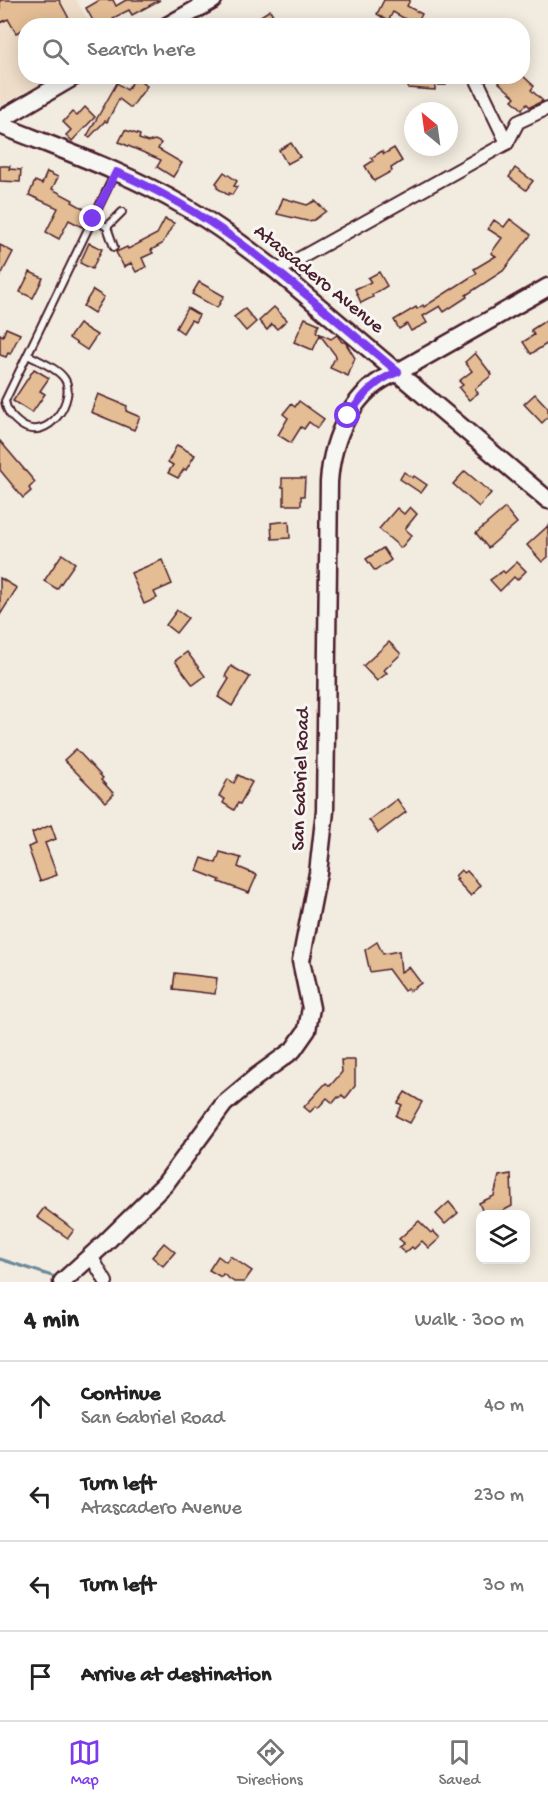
<!DOCTYPE html>
<meta charset="utf-8">
<style>
:root{--surface:#fff;--page:#f2f2f2;--text:#222;--muted:#767676;--line:#e0e0e0;--accent:#7c3aed}
body{margin:0;font-family:"Gochi Hand",sans-serif;background:var(--page);color:var(--text)}
.controls{position:absolute;right:18px;bottom:18px;display:grid;overflow:hidden;border-radius:12px;box-shadow:0 3px 15px #0003}
.controls button{width:54px;height:54px;display:grid;place-items:center;padding:0;border:0;border-bottom:2px solid var(--line);background:var(--surface);color:var(--text);font:30px sans-serif}
.compass{position:absolute;left:404px;top:102px;width:54px;height:54px;border-radius:50%;background:var(--surface);box-shadow:0 3px 15px #0003;rotate:331deg}
.stop{position:absolute;width:18px;height:18px;margin:-14px;border:4px solid #7c3aed;border-radius:50%;background:#fff}
.stop.end{background:#7c3aed;border-color:#fff;box-shadow:0 2px 6px #0008}
.list{margin:0;padding:0;list-style:none}
h2{display:flex;justify-content:space-between;align-items:center;height:78px;margin:0;padding:0 24px;font-size:26px}
h2 small{font-size:20px;font-weight:400;color:var(--muted)}
.list li{display:grid;grid-template-columns:39px 1fr auto;gap:18px;align-items:center;box-sizing:border-box;height:90px;padding:0 24px;border-top:2px solid var(--line)}
.list b{display:block;font-size:22px;white-space:nowrap}
.list p{margin:0;font-size:20px;white-space:nowrap;color:var(--muted)}
.list em{font-size:20px;font-style:normal;color:var(--muted)}
.icon{flex:none;width:33px;height:33px;fill:none;stroke:currentColor;stroke-width:2;stroke-linecap:round;stroke-linejoin:round}
.map{position:relative;flex:none;width:548px;height:1282px;overflow:hidden}
.search{position:absolute;background:var(--surface);box-shadow:0 3px 15px #0003;left:18px;right:18px;top:18px;height:66px;display:flex;align-items:center;gap:15px;box-sizing:border-box;padding:0 21px;border-radius:24px;color:var(--muted);font-size:22px}
.sheet{height:438px;background:var(--surface)}
nav{display:flex;justify-content:space-around;align-items:center;box-sizing:border-box;height:84px;border-top:2px solid var(--line);background:var(--surface);font-size:16px;color:var(--muted)}
nav a{display:grid;justify-items:center;gap:3px}
nav .on{color:var(--accent)}
.map>svg:first-child{display:block}
.built{fill:#eeddc8}
.lines{fill:none;stroke-linecap:round;stroke-linejoin:round}
.stream{stroke:#6d899b;stroke-width:3}
.building{fill:#e4bd94;stroke:#4a1f2b;stroke-width:1.5}
.lane-casing{stroke:#4a1f2b;stroke-width:10}
.street-casing{stroke:#4a1f2b;stroke-width:16}
.secondary-casing{stroke:#4a1f2b;stroke-width:21}
.lane{stroke:#f6f6f2;stroke-width:6}
.street{stroke:#f6f6f2;stroke-width:12}
.secondary{stroke:#f6f6f2;stroke-width:16}
.route{stroke:#7c3aed;stroke-width:8}
.labels{text-anchor:middle;dominant-baseline:central;stroke-width:6;stroke-linejoin:round;paint-order:stroke}
.street-label{font-size:20px;fill:#4a1f2b;stroke:#f6f6f2}
</style>
<div class="map">
<svg width="548" height="1282" viewBox="0 0 548 1282">
<rect width="100%" height="100%" fill="#f2ebdf"/>
<filter id="ink" filterUnits="userSpaceOnUse"><feTurbulence type="fractalNoise" baseFrequency=".0167" numOctaves="2"/><feDisplacementMap in="SourceGraphic" scale="12" xChannelSelector="R" yChannelSelector="G"/><feConvolveMatrix kernelMatrix="1 2 1 2 8 2 1 2 1" color-interpolation-filters="sRGB"/></filter>
<g filter="url(#ink)">
<!-- built -->
<polygon class="built" points="0,0 76,0 91,25 26,26 26,76 50,77 44,80 44,82 0,106"/>
<g class="lines">
<!-- stream -->
<polyline class="stream" points="0,1259 58,1278"/>
</g>
<!-- building -->
<g class="building">
<polygon points="0,0 59,0 73,26 46,26 42,19 30,26 26,26 26,28 16,33 8,19 0,23"/>
<polygon points="100,0 113,0 116,6 126,0 160,0 132,15 129,10 113,18 117,26 96,26 86,8"/>
<polygon points="384,0 410,0 407,6 422,14 416,25 393,12 388,21 377,14"/>
<polygon points="270,10 280,26 264,26 259,17"/>
<polygon points="409,76 446,76 446,85 435,85 435,90 408,88"/>
<polygon points="504,76 523,76 534,86 531,90 543,101 530,107 527,104 522,109 512,100 515,97 499,83"/>
<polygon points="136,77 147,86 131,108 119,99 107,122 105,121 90,137 87,136 117,83 127,90"/>
<polygon points="85,107 95,117 72,141 66,135 71,130 63,122 72,112 77,116"/>
<polygon points="125,130 140,135 139,139 148,142 155,140 161,143 158,149 182,163 173,177 157,167 161,160 119,142"/>
<polygon points="291,143 300,157 287,164 279,150"/>
<polygon points="394,148 402,161 391,168 392,171 374,181 365,166 373,161 371,158 382,151 384,154"/>
<polygon points="0,166 10,166 9,169 21,170 20,182 0,181"/>
<polygon points="515,168 533,181 526,190 509,177"/>
<polygon points="47,172 58,177 52,189 73,200 72,202 90,212 82,227 69,220 59,239 46,232 58,208 29,195 35,181 42,184"/>
<polygon points="224,172 237,181 234,186 237,187 232,195 229,193 228,195 217,188 218,185 216,183"/>
<polygon points="283,198 307,205 315,201 326,211 314,220 307,221 277,214"/>
<polygon points="165,219 174,223 162,244 151,250 153,253 142,258 146,267 136,272 131,263 124,267 116,252 127,247 128,249 157,234"/>
<polygon points="510,219 531,235 503,271 466,295 467,297 444,312 440,306 423,316 427,323 411,331 407,324 399,329 394,320 416,307 417,309 423,305 424,307 477,273 474,269 496,256 491,253 502,238 488,229 494,220 504,227"/>
<polygon points="89,243 102,249 92,269 80,263"/>
<polygon points="0,245 13,252 0,277"/>
<polygon points="30,272 43,278 33,298 20,292"/>
<polygon points="379,272 387,286 372,295 373,297 361,303 355,289 371,282 368,278"/>
<polygon points="199,282 224,296 217,308 192,294"/>
<polygon points="93,290 104,297 94,313 83,306"/>
<polygon points="274,307 287,320 277,329 272,324 267,330 259,321"/>
<polygon points="187,308 199,315 195,322 191,320 183,333 176,328"/>
<polygon points="245,309 256,322 246,331 234,317"/>
<polygon points="305,318 319,324 316,332 331,339 337,335 342,342 345,342 355,358 348,376 330,368 336,356 320,335 313,350 294,342"/>
<polygon points="548,319 548,343 531,354 523,342 534,335 531,330"/>
<polygon points="79,324 97,335 87,350 69,338"/>
<polygon points="6,328 20,334 10,354 8,353 6,357 0,355 0,334 3,336"/>
<polygon points="475,353 492,375 475,389 478,393 469,400 459,388 463,385 459,381 472,371 465,362"/>
<polygon points="34,369 49,378 40,391 45,394 32,413 13,401"/>
<polygon points="98,394 127,406 126,411 140,417 134,430 91,412"/>
<polygon points="535,394 548,408 548,417 542,423 524,404"/>
<polygon points="299,401 324,419 317,428 309,422 304,429 301,427 291,443 278,435 288,418 283,414 291,404 295,407"/>
<polygon points="0,441 35,482 29,488 31,491 23,498 0,470"/>
<polygon points="177,445 195,455 186,470 184,469 178,478 168,473 173,465 168,462"/>
<polygon points="465,471 491,493 479,507 453,484"/>
<polygon points="404,472 413,478 414,476 427,485 421,493 400,479"/>
<polygon points="282,478 305,478 304,496 301,496 301,505 284,505 284,487 282,487"/>
<polygon points="410,507 417,514 405,529 412,535 401,548 379,529 397,508 404,514"/>
<polygon points="505,508 517,523 488,548 476,533"/>
<polygon points="289,521 290,538 272,539 271,523"/>
<polygon points="548,526 548,557 542,562 527,545"/>
<polygon points="383,548 391,560 375,571 366,559"/>
<polygon points="62,554 75,563 57,589 44,581"/>
<polygon points="162,560 172,584 154,592 157,598 144,604 131,573"/>
<polygon points="517,562 526,571 517,580 514,577 500,591 490,580 503,571 505,573"/>
<polygon points="0,578 17,588 0,615"/>
<polygon points="177,610 188,618 176,633 166,625"/>
<polygon points="389,642 401,654 384,670 387,673 377,681 363,666"/>
<polygon points="187,652 205,676 193,685 175,661"/>
<polygon points="231,666 250,677 232,706 218,697 229,679 225,676"/>
<polygon points="76,749 103,778 101,780 114,794 106,802 64,760"/>
<polygon points="238,775 252,782 240,804 238,803 234,810 223,803 225,799 219,796 228,779 234,783"/>
<polygon points="397,799 406,812 378,833 369,820"/>
<polygon points="51,825 56,839 45,843 57,875 40,881 28,847 36,844 32,833"/>
<polygon points="220,852 241,858 238,867 257,875 249,893 219,882 220,880 197,871 202,858 216,863"/>
<polygon points="461,870 464,873 467,871 480,885 471,896 456,880 458,879 455,876"/>
<polygon points="377,942 383,954 399,951 401,972 409,967 421,983 410,991 408,988 404,991 388,969 370,972 365,950"/>
<polygon points="175,973 217,978 215,994 173,989"/>
<polygon points="341,1060 355,1060 355,1086 345,1099 342,1095 339,1098 338,1097 333,1103 327,1098 318,1108 316,1106 310,1112 304,1107 326,1083 330,1086 342,1072"/>
<polygon points="405,1092 422,1102 410,1123 396,1116 402,1105 398,1103"/>
<polygon points="511,1174 512,1206 495,1215 484,1215 479,1203 494,1196 499,1176"/>
<polygon points="449,1202 458,1213 445,1224 436,1214"/>
<polygon points="44,1208 74,1230 68,1238 37,1217"/>
<polygon points="419,1221 431,1233 433,1231 440,1238 429,1248 422,1241 414,1249 412,1247 405,1253 399,1248 404,1243 399,1239"/>
<polygon points="164,1243 175,1252 163,1266 152,1257"/>
<polygon points="218,1256 226,1262 230,1256 252,1271 244,1282 234,1282 223,1274 221,1277 209,1270"/>
</g>
<g class="lines">
<!-- lane casing -->
<g class="lane-casing">
<g id="lane">
<polyline points="93,219 107,227 114,247"/>
<polyline points="107,227 122,212"/>
<path d="M28,355c11,6 29,13 36,23 14,19 -16,67 -44,46 -9,-7 -13,-12 -15,-23l110,-228"/>
</g>
</g>
<!-- street casing -->
<g class="street-casing">
<g id="street">
<polyline points="475,76 507,143"/>
<polyline points="277,271 507,143 518,122 548,108"/>
<polyline points="91,1256 106,1282"/>
</g>
</g>
<!-- secondary casing -->
<g class="secondary-casing">
<g id="secondary">
<polyline points="167,26 213,0"/>
<polyline points="0,120 75,76"/>
<path d="M0,125c62,25 126,47 184,81 33,19 63,42 93,65l271,229"/>
<path d="M62,1282l42,-38 61,-60 59,-80 32,-27 37,-27 14,-20 4,-22 -10,-47 17,-88 7,-62 4,-329c3,-44 24,-94 69,-110l150,-85"/>
</g>
</g>
<!-- lane -->
<use href="#lane" class="lane"/>
<!-- street -->
<use href="#street" class="street"/>
<!-- secondary -->
<use href="#secondary" class="secondary"/>
</g>
</g>
<g class="lines" filter="url(#ink)">
<!-- route -->
<path class="route" d="M93,219l23,-47c108,44 194,127 282,200 -23,8 -37,25 -50,44"/>
</g>
<g class="labels">
<!-- street labels -->
<g class="street-label">
<text transform="translate(318 280) rotate(39)">Atascadero Avenue</text>
<text transform="translate(302 779) rotate(-88)">San Gabriel Road</text>
</g>
</g>
</svg>
<div class="controls">
<button><svg class="icon" aria-label="layers" viewBox="0 0 24 24"><path d="M12 4l9 5-9 5-9-5zM3 14l9 5 9-5"/></svg></button>
</div>
<svg class="compass" viewBox="-18 -18 36 36"><path d="M0-13l5 13h-10z" fill="#e53935"/><path d="M0 13l5-13h-10z" fill="#767676"/></svg>
<div class="stop" style="left:348px;top:416px"></div>
<div class="stop end" style="left:93px;top:219px"></div>
<div class="search"><svg class="icon" aria-label="search" viewBox="0 0 24 24"><circle cx="10" cy="10" r="6"/><path d="M15 15l6 6"/></svg>Search here</div>
</div>
<section class="sheet">
<h2>4 min<small>Walk · 300 m</small></h2>
<ul class="list">
<li><svg class="icon" aria-label="ahead" viewBox="0 0 24 24"><path d="M12 20V5M6 11l6-6 6 6"/></svg><div><b>Continue</b><p>San Gabriel Road</p></div><em>40 m</em></li>
<li><svg class="icon" aria-label="left" viewBox="0 0 24 24"><path d="M17 20v-9H6M10 6l-5 5 5 5"/></svg><div><b>Turn left</b><p>Atascadero Avenue</p></div><em>230 m</em></li>
<li><svg class="icon" aria-label="left" viewBox="0 0 24 24"><path d="M17 20v-9H6M10 6l-5 5 5 5"/></svg><div><b>Turn left</b></div><em>30 m</em></li>
<li><svg class="icon" aria-label="arrive" viewBox="0 0 24 24"><path d="M6 21V4h12l-3 4 3 4H6"/></svg><div><b>Arrive at destination</b></div></li>
</ul>
</section>
<nav>
<a class="on"><svg class="icon" aria-label="map" viewBox="0 0 24 24"><path d="M3 6l6-2 6 2 6-2v14l-6 2-6-2-6 2zM9 4v14M15 6v14"/></svg>Map</a>
<a><svg class="icon" aria-label="directions" viewBox="0 0 24 24"><path d="M12 3l9 9-9 9-9-9zM9 14v-3h6M13 9l2 2-2 2"/></svg>Directions</a>
<a><svg class="icon" aria-label="saved" viewBox="0 0 24 24"><path d="M7 4h10v16l-5-4-5 4z"/></svg>Saved</a>
</nav>
